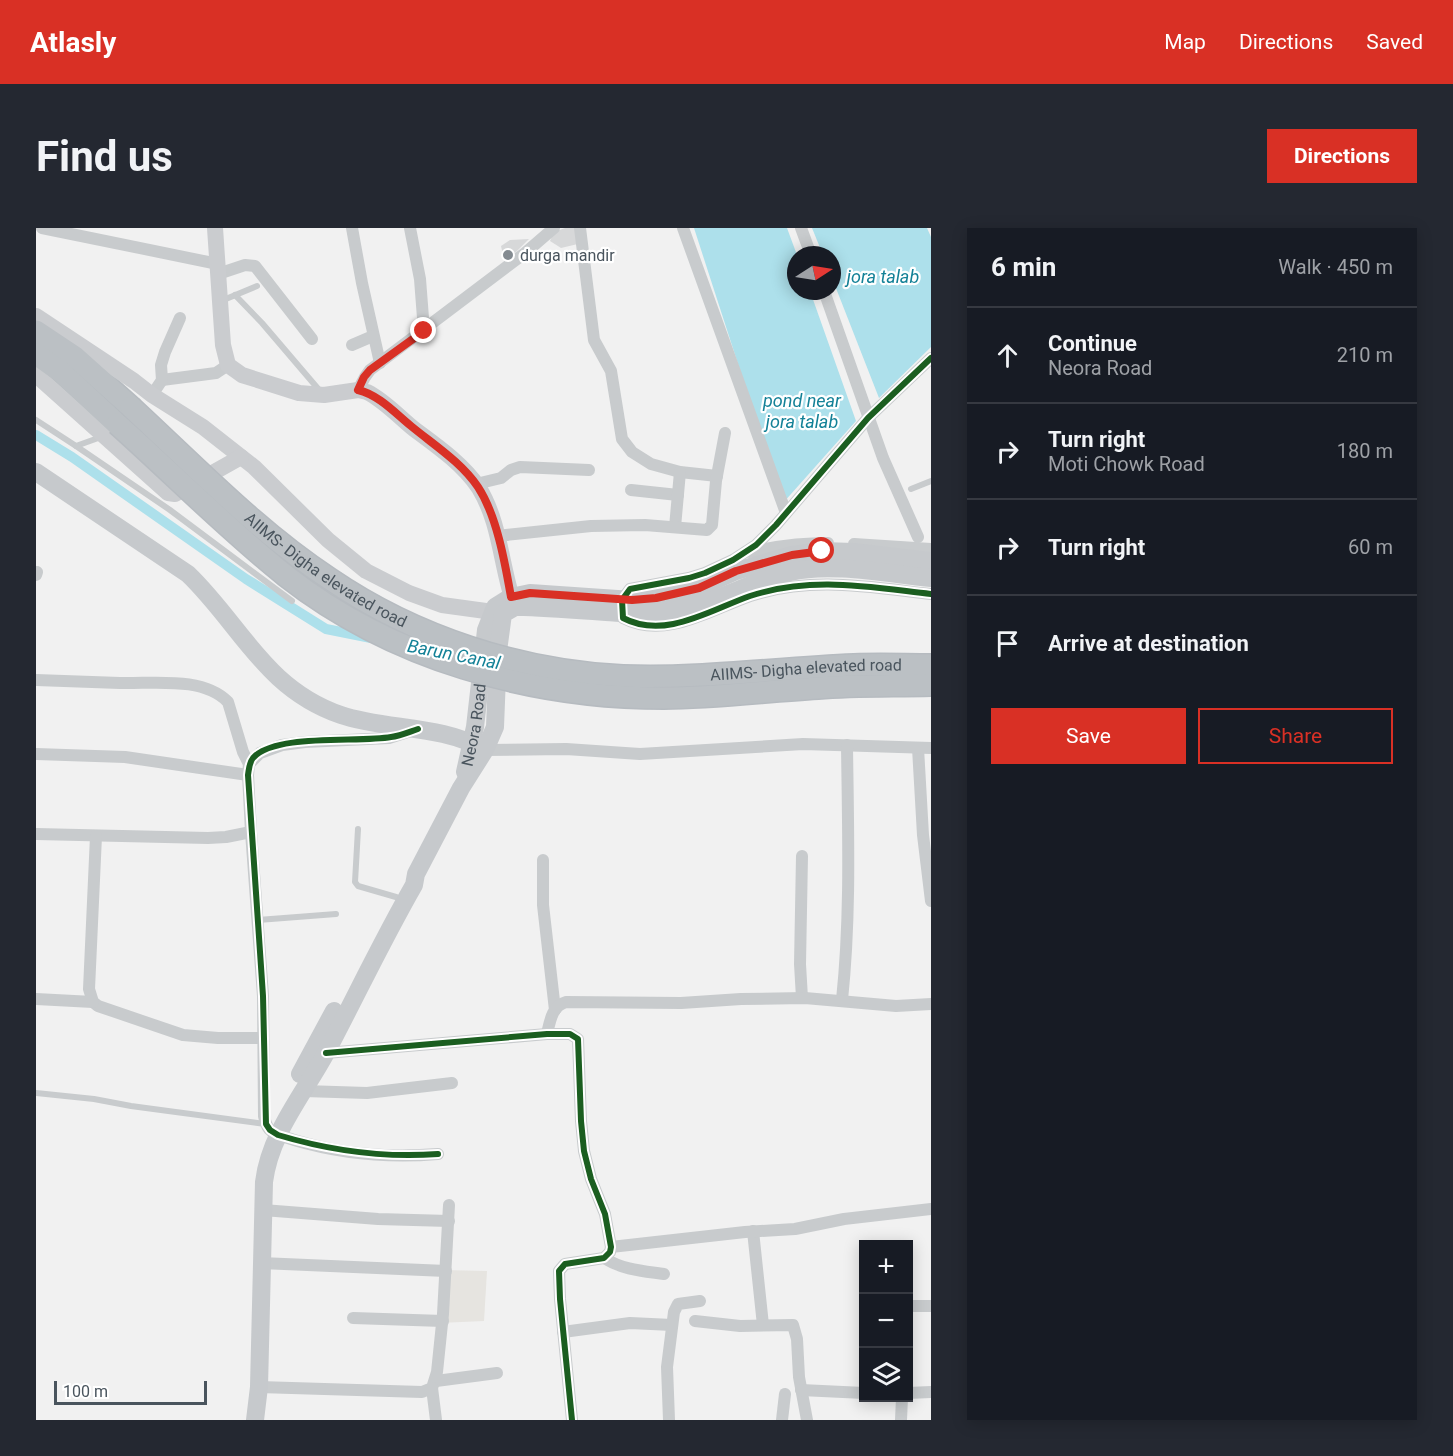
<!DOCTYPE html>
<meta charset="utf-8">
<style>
:root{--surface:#171b24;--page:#242831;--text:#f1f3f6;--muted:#9ea1a6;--line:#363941;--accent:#d93025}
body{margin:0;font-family:Roboto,sans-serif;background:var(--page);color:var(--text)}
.controls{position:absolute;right:18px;bottom:18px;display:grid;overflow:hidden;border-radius:0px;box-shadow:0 3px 15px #0003}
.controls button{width:54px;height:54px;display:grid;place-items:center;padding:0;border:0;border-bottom:2px solid var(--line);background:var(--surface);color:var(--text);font:30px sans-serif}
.compass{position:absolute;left:751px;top:18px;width:54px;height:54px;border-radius:50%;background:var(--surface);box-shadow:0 3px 15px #0003;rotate:78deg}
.scale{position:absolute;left:18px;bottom:15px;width:153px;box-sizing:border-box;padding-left:6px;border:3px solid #49545d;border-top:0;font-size:16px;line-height:21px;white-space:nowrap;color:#49545d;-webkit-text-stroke:4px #fff;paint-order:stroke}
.stop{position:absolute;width:18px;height:18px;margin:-14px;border:4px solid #d93025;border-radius:50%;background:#fff}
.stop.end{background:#d93025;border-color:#fff;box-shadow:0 2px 6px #0008}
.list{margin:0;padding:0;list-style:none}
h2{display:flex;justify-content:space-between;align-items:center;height:78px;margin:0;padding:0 24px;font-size:26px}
h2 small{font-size:20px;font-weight:400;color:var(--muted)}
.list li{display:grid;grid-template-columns:39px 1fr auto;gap:18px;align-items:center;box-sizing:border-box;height:96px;padding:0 24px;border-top:2px solid var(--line)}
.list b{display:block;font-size:22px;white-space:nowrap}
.list p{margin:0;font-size:20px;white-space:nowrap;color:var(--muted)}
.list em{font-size:20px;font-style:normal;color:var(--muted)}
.actions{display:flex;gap:12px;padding:18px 24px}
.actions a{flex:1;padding:14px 0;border:2px solid var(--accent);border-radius:0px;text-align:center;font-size:21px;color:var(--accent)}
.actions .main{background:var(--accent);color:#fff}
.icon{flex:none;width:33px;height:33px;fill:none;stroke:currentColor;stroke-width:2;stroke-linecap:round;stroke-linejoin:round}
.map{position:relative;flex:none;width:895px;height:1192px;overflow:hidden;border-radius:0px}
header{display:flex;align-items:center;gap:36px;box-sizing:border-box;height:84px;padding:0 30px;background:var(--accent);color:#fff}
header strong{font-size:28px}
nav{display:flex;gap:33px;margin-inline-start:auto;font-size:21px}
.intro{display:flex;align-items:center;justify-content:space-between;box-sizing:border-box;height:144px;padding:0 36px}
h1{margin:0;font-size:42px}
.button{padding:15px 27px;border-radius:0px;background:var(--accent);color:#fff;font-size:21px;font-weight:700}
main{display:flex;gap:36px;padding:0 36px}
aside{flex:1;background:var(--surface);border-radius:0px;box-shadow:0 3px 15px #0003}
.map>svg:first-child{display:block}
.commercial{fill:#e6e4e0}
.water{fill:#ade0eb}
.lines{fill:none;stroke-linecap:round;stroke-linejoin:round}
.canal{stroke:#ade0eb;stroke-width:10}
.building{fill:#d7d8d9}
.highway-casing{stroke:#b6bbc0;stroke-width:24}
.lane{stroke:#c8cbcd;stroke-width:6}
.street{stroke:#c8cbcd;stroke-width:12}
.secondary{stroke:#cacccf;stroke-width:16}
.primary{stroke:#c6c9cc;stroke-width:18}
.highway{stroke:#bbc0c4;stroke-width:21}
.highway-bridge-casing{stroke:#b6bbc0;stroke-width:24;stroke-linecap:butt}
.highway-bridge{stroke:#bbc0c4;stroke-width:21}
.cycleway-casing{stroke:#fff;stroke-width:10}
.cycleway{stroke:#1b5e20;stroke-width:6}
.route{stroke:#d93025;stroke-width:8}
.poi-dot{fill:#848b91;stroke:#fff;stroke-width:2}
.labels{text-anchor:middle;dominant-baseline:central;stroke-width:4.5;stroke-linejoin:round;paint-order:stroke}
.poi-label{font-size:16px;fill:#49545d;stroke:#fff;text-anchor:start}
.street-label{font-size:16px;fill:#49545d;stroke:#fff}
.water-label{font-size:18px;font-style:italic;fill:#138197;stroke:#fff}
</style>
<header>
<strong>Atlasly</strong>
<nav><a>Map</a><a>Directions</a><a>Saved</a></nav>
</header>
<div class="intro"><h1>Find us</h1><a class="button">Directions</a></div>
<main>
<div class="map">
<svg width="895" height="1192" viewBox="0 0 895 1192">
<rect width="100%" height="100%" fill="#f1f1f1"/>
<!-- commercial -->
<polygon class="commercial" points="407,1042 451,1043 448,1093 403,1095"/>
<!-- water -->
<g class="water">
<polygon points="658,0 751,0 761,27 760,63 774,63 820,193 747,275"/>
<polygon points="776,0 891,0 895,9 895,119 843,170 796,50 796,27 787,27"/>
</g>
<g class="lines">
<!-- canal -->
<polyline class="canal" points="0,207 36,229 210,351 290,401 335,410"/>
</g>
<!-- building -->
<g class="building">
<polygon points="529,0 542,0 546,15 525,20 514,13 518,4"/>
<polygon points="493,11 469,35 465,18 474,12"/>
</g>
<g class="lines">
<!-- highway casing -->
<g class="highway-casing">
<g id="highway">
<polyline points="0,103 39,129 95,179"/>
<polyline points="0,126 25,144 81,196"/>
</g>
</g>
<!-- lane -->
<g class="lane">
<polyline points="199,67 226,95 284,163"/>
<polyline points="185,73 221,58"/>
<polyline points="0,192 40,218 65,209"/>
<polyline points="40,218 134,282 256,373"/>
<polyline points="875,261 895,253"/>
<polyline points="322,601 319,654 322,658 360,669"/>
<polyline points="222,692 300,686"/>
<polyline points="0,865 58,871 95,878 229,896"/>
</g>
<!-- street -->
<g class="street">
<polyline points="6,0 182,36"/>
<polyline points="316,0 326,55 344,135"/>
<polyline points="374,0 384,51 388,103"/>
<polyline points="544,0 558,112 575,143 586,211 596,224 615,236 644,244 681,248"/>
<polyline points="647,0 750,285"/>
<polyline points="765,0 775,27"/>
<polyline points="182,46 209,37 219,38 276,111"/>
<polyline points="788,63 847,230 882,309"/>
<polyline points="316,117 337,108"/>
<path d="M895,130l-63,60 -92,107 -20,20 -23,15 -28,13 -16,5 -59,11 -8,11 1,18c42,22 87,-8 127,-22 62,-20 118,-9 181,-2"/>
<polyline points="126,152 180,145 192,137"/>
<polyline points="322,162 329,149 334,142 489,25 518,0"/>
<polyline points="116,167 126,152 125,137 129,124 144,90"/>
<polyline points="440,256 465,250 475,242 484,239 553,242"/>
<polyline points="595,262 642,267"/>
<polyline points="639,299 644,244"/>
<polyline points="461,308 555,298 609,297 671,302 676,297 680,253 689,205"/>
<polyline points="818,316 895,321"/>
<path d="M714,324c27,-6 51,-9 78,-9"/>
<polyline points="0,347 1,344"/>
<path d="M0,452c28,1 56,2 84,3 33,1 83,-7 108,19l15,50 6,12"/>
<path d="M378,502l-25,8 -84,4 -23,3 -22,8 -11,11 -1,11 3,57 12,164 1,120c1,5 2,9 5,13 6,7 17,8 25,11 47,14 96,18 144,14"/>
<polyline points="882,520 887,607 895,673"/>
<polyline points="449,522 530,521 604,526 767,516 895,520"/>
<polyline points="0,526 89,529 212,547"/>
<polyline points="0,606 172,610 190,609 215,604"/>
<polyline points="60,608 53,761 57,774 62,778 147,807 182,810 227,810"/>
<polyline points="766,628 764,736 766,770"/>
<polyline points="507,632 507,677 519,782"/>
<polyline points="0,771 57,774"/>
<path d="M806,772c9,-85 6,-170 5,-255"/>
<path d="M511,806c3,-13 5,-28 19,-32l115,1 60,-4 64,-1 91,8 35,-2"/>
<polyline points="290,825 511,806 534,806 542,811 545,893 548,923 555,951 569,986 575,1019 574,1024 568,1030 529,1036 523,1043 524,1071 536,1192"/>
<polyline points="268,863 331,865 416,855"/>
<polyline points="227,982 342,991 413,993"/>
<polyline points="717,1003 727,1097"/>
<polyline points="575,1019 709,1004 759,1001 808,991 895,981"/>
<path d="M568,1030c19,12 39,13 60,16"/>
<polyline points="225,1035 410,1043"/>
<polyline points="872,1078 895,1078"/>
<polyline points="317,1090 407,1093"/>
<polyline points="659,1093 704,1098 757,1097 761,1111 763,1149 771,1192"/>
<polyline points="527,1104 594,1095 636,1097"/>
<polyline points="400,1153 461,1145"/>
<polyline points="223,1159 386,1164 396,1160 401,1144 407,1086 413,977"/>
<polyline points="396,1160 400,1192"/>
<polyline points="765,1162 828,1165"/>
<polyline points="872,1165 895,1164"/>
<polyline points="633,1192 631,1139 638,1084 642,1076 664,1073"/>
<polyline points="746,1192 749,1166"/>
<polyline points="865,1192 866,1170"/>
</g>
<!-- secondary -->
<g class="secondary">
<path d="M179,0l8,117 5,20 14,10 57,18 25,2 34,-5 9,2c18,9 32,25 47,37 23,17 49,35 65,59 22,36 22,81 36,119"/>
<polyline points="0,88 98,153 116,167 167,199 218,239 292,312 330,343 373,365 406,377 457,384"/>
<polyline points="0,147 132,265 139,266 205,229"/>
</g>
<!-- primary -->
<g class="primary">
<path d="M0,244l152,102c53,51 77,115 153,141 44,15 101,10 142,34"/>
<path id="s1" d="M429,544l10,-45 11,-97 9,-23 16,-10 19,-4 102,7 24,-2 42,-10 38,-17 56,-16 30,-4 32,1 77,9"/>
<polyline points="264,846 298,783"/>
<path d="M219,1192l4,-33 5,-205c6,-49 40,-88 63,-131 29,-55 56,-112 87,-166l2,-11 45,-86 24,-38 10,-23 3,-76 5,-37 12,-7h9c28,1 55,3 82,5 18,1 37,3 55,1 45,-5 85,-30 129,-41 40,-10 100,2 141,6"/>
</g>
<!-- highway -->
<use href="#highway" class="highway"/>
<!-- highway-bridge casing -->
<g class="highway-bridge-casing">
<g id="highway-bridge">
<path id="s2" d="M95,179c64,59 126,124 199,172 85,58 190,92 293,97 77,3 154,-8 231,-11 26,-1 51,0 77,0"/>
<path d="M81,196c56,50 110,105 169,152 106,83 244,122 378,122 51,0 102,-7 154,-10 37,-3 75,-2 113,-3"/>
</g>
</g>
<!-- highway-bridge -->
<use href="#highway-bridge" class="highway-bridge"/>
<!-- cycleway casing -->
<g class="cycleway-casing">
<g id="cycleway">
<path d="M895,130l-63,60 -92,107 -20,20 -23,15 -28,13 -16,5 -59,11 -8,11 1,18c42,22 87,-8 127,-22 62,-20 118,-9 181,-2"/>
<path d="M382,501c-9,3 -18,7 -27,8 -32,6 -116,-4 -138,21 -4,5 -4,11 -5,17l15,221 3,128 4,6 8,5c53,16 105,23 160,19"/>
<polyline points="290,825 511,806 534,806 542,811 545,893 548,923 555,951 569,986 575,1019 574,1024 568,1030 529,1036 523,1043 524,1071 536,1192"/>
</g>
</g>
<!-- cycleway -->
<use href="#cycleway" class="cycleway"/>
</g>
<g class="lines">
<!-- route -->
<path class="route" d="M388,103l-54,39 -6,7 -6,13c21,5 37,23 53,36 23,19 50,36 67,61 19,29 27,76 33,110l19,-4 102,7 24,-2 43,-10 37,-17 56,-16 30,-4"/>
</g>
<!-- markers -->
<circle class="poi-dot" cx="472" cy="27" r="6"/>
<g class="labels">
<!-- poi labels -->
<g class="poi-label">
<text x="484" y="27">durga mandir</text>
</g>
<!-- street labels -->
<g class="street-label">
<text stroke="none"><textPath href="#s2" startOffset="255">AIIMS- Digha elevated road</textPath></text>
<text stroke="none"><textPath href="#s2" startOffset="759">AIIMS- Digha elevated road</textPath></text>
<text stroke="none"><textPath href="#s1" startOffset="48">Neora Road</textPath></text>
</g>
<!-- water labels -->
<g class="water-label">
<text x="847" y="48">jora talab</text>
<text x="766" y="172">pond near<tspan x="766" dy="21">jora talab</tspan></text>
<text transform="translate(418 426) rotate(11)">Barun Canal</text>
</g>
</g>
</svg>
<div class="controls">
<button>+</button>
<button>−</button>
<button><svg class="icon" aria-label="layers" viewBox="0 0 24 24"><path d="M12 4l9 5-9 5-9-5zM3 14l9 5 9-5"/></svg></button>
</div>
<svg class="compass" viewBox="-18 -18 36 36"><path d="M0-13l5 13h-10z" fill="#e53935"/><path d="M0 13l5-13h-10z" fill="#9ea1a6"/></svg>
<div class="scale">100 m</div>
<div class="stop" style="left:786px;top:323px"></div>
<div class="stop end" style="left:388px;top:103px"></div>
</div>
<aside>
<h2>6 min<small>Walk · 450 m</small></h2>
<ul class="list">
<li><svg class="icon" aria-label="ahead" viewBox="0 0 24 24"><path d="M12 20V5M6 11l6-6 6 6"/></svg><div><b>Continue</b><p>Neora Road</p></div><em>210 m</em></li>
<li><svg class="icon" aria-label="right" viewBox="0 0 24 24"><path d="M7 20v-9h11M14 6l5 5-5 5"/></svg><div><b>Turn right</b><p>Moti Chowk Road</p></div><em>180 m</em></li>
<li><svg class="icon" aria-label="right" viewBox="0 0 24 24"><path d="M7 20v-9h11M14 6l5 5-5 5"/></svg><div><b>Turn right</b></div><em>60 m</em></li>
<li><svg class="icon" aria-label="arrive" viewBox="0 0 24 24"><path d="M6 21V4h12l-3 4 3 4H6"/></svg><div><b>Arrive at destination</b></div></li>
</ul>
<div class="actions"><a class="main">Save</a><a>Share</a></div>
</aside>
</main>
